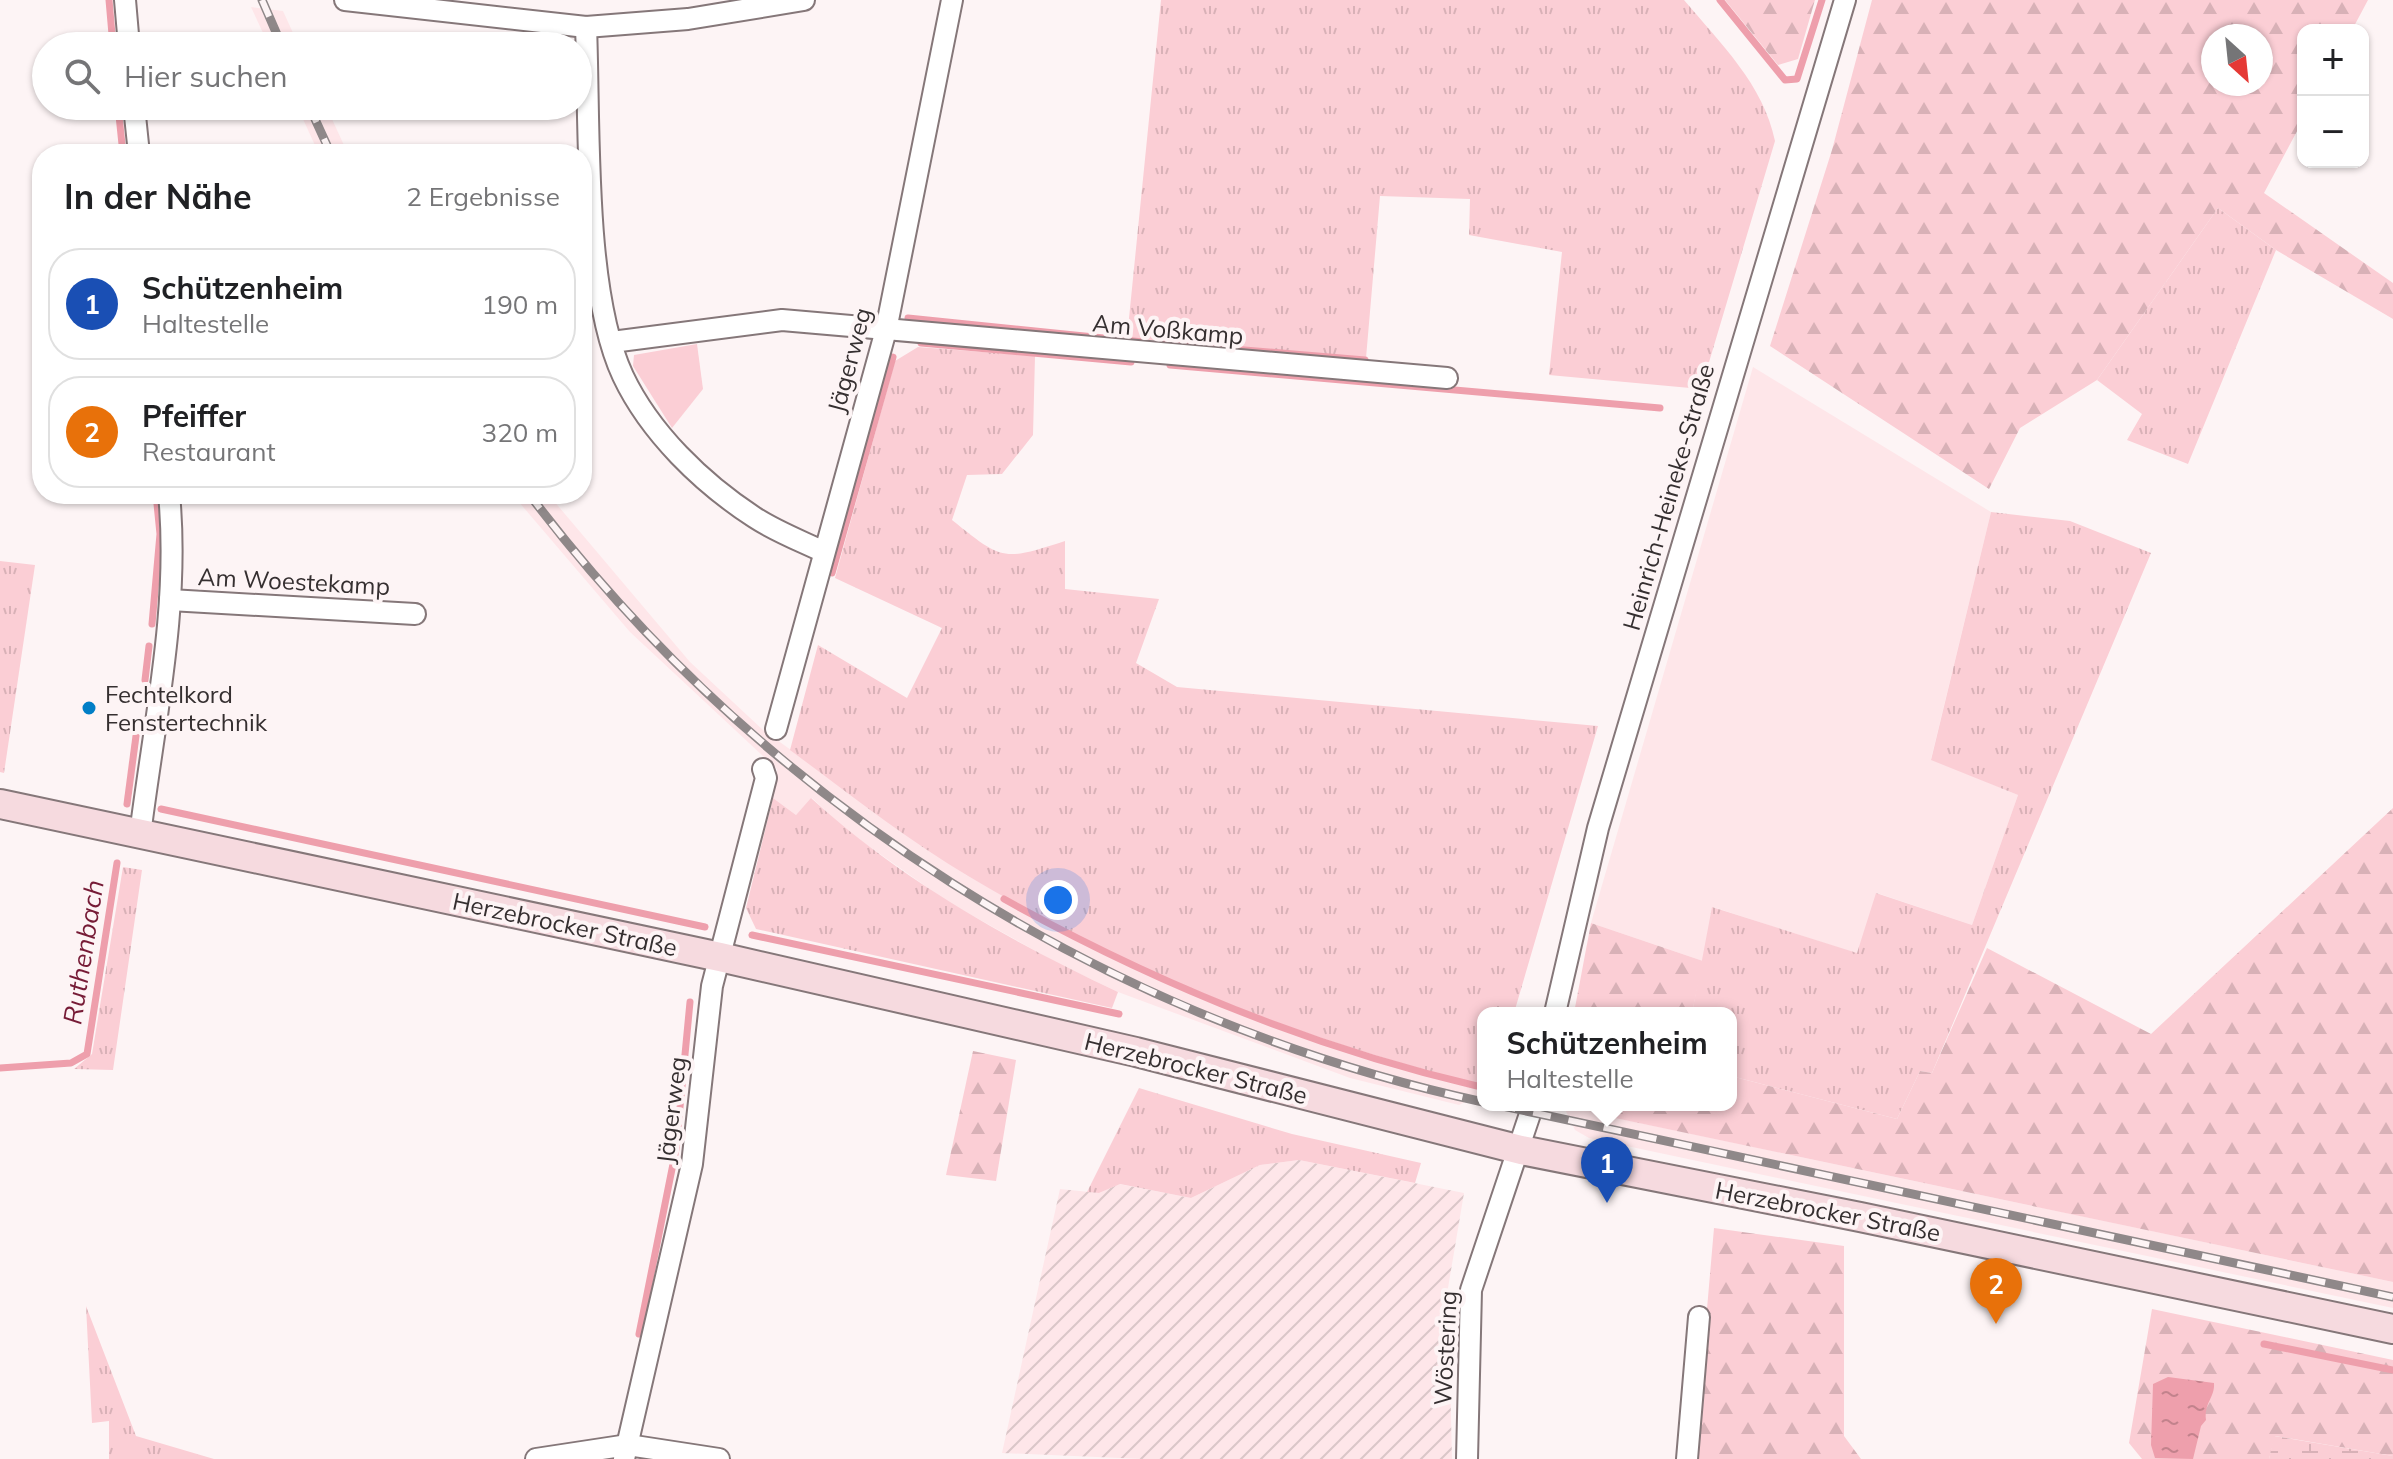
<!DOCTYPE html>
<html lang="de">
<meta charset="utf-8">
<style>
:root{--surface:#fff;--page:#f2f2f2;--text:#202124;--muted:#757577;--line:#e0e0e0;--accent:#017ec6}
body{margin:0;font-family:Mulish,sans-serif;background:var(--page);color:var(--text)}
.controls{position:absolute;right:24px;top:24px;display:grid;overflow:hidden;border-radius:16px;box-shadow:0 2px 6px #0004}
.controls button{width:72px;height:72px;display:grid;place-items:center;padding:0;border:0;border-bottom:2px solid var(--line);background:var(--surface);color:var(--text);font:40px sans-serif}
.compass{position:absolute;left:2201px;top:24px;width:72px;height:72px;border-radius:50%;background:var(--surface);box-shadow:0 2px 6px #0004;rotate:153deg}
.you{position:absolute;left:1058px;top:900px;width:28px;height:28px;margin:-20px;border:6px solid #fff;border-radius:50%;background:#1a73e8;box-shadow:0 0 0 12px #1a73e833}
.badge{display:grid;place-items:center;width:52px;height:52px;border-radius:50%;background:var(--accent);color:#fff;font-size:26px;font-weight:700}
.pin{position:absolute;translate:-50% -66px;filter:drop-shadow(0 2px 4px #0008)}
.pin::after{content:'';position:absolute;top:42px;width:28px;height:24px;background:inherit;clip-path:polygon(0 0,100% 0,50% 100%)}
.popup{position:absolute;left:1477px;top:1007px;width:260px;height:104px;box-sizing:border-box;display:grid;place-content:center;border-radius:16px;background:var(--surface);filter:drop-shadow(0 2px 6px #0005);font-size:26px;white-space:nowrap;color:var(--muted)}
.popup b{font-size:30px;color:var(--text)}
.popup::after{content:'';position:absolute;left:50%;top:100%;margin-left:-16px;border:16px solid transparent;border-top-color:var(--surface)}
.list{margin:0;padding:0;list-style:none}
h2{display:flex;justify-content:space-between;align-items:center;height:104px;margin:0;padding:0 32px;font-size:34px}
h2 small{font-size:26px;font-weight:400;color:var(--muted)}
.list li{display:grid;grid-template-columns:52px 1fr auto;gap:24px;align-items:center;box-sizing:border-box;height:112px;margin:0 16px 16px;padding:0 16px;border:2px solid var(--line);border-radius:32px}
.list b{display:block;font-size:30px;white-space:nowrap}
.list p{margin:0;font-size:26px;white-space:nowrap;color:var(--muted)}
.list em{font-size:26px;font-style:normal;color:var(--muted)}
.icon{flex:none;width:44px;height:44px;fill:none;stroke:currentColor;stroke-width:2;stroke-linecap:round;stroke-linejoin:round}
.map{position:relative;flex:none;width:2393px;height:1459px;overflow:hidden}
.search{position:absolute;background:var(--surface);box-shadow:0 2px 6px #0004;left:32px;top:32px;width:560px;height:88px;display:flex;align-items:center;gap:20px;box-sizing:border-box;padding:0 28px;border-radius:44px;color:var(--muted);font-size:30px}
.panel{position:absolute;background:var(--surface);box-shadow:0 2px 6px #0004;left:32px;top:144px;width:560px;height:360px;border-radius:32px}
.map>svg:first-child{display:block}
.built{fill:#fee6e9}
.industrial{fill:url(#industrial-furrows)}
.grass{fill:url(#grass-tufts)}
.forest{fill:url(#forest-firs);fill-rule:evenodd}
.wetland{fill:url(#wetland-marsh)}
.park{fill:#fbced5}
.water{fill:url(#water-ripples)}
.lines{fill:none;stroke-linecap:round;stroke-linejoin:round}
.stream{stroke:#ee9fac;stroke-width:7}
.street-casing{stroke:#857779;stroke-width:24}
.secondary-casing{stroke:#857779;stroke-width:32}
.street{stroke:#fff;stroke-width:20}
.secondary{stroke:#f6dadf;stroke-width:28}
.rail-casing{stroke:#8f8889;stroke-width:9}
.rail{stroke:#fdf4f5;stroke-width:6;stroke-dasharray:18;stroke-linecap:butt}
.poi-dot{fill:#017ec6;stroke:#fdf4f5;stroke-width:3}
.labels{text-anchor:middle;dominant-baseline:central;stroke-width:8;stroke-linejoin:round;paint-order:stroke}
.street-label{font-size:24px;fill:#352f30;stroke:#fdf4f5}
.poi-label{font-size:24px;fill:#352f30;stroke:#fdf4f5;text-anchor:start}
.water-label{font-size:26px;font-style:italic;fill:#761b36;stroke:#fdf4f5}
</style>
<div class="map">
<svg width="2393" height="1459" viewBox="0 0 2393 1459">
<defs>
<pattern id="industrial-furrows" width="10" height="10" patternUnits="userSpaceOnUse" patternTransform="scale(2)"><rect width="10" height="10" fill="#fee6e9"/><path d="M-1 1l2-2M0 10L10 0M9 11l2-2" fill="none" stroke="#dac6c8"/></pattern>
<pattern id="grass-tufts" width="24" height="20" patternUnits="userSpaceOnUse" patternTransform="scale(2)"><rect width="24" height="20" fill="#fbced5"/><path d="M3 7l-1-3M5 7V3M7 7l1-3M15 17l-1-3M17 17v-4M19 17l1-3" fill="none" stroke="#d8b1b7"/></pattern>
<pattern id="forest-firs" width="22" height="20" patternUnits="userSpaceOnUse" patternTransform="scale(2)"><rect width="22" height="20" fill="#fbced5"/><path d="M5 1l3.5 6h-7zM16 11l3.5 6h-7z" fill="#d8b1b7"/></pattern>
<pattern id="wetland-marsh" width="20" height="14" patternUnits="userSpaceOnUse" patternTransform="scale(2)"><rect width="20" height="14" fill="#fbced5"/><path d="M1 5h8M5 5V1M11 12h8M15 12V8" fill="none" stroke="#d8b1b7"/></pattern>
<pattern id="water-ripples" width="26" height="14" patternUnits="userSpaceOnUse" patternTransform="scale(2)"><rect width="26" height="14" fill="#ee9fac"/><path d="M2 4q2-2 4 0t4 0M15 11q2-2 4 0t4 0" fill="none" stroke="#c2828c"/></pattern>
</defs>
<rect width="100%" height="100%" fill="#fdf4f5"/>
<!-- built -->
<g class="built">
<polygon points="251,7 283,11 299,46 269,46"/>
<polygon points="297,106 326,106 348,154 319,154"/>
<polygon points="1753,367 1991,512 1931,759 2018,795 1972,925 1877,893 1858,954 1713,907 1703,961 1591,923"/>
<polygon points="512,494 548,494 690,662 763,730 966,875 1095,946 1193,990 1350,1049 1483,1085 1481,1094 1459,1105 1350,1078 1118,992 1059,964 948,902 846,830 812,798 796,815 773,798 777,769 630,632"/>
<polygon points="1563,1105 1598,1105 1597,1114 2393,1282 2393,1308 1589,1138 1575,1130"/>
</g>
<!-- industrial -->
<polygon class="industrial" points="1299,1160 1464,1193 1448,1288 1452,1459 1143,1459 1002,1453 1060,1189 1099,1193 1119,1184 1191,1198 1260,1165"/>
<!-- grass -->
<g class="grass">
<path d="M1161,0h523c36,43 80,85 91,141l-74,248 -152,-14 13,-123 -93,-17 1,-36 -90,-3 -14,162 -239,-20z"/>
<polygon points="2218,208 2276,250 2188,464 2127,440 2142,414 2097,380"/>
<path d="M918,347l117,9 -2,79 -31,39 -35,1 -15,45c51,41 51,41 113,21v48l94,10 -23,64 41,24 421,39 -84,287h-31v72c-181,-45 -354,-113 -515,-209 -62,-37 -120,-83 -178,-126l28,-105 89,53 35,-70 -107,-50 60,-217z"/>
<polygon points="1991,512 2070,521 2151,553 1932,1073 1920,1071 1897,1119 1731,1076 1731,1013 1692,1013 1712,907 1857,953 1876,893 1972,925 2018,795 1931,760"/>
<polygon points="0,561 35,565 4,773 0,772"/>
<path d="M773,798l23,17 15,-17c90,82 197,142 307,194l-6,16 -356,-79 -10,-21z"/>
<polygon points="123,867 142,870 113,1070 74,1069 92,1054"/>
<polygon points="1139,1088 1292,1134 1421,1163 1415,1183 1299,1160 1260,1165 1191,1198 1120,1184 1099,1193 1087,1192"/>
<polygon points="86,1306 136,1436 214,1459 109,1459 109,1421 92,1423"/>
</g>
<!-- forest -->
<g class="forest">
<polygon points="1725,0 1815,0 1798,59 1778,65"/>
<path d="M1872,0h496l-16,30h-49v90l-39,73 129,90v36l-117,-69 -58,-42 -121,172 -77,48 -31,61 -219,-143 62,-196zM2261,36v48h-48v-48z"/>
<polygon points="2393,808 2393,1282 1596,1114 1598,1105 1731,1105 1731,1076 1897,1119 1920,1071 1932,1073 1987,948 2151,1034"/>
<polygon points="1591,923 1703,961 1692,1013 1574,1013"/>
<polygon points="973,1051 1016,1060 996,1181 946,1175"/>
<polygon points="1714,1228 1844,1246 1844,1436 1861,1459 1694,1459"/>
<polygon points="2152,1309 2393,1360 2393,1456 2275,1436 2269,1459 2142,1459 2129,1443"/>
</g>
<!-- wetland -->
<polygon class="wetland" points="2274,1436 2393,1456 2393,1459 2269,1459"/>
<!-- park -->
<polygon class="park" points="697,344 703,389 672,428 633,366 634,355"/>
<!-- water -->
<path class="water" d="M2168,1377l46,6c1,15 -10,19 -8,37l-5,6 -8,33 -38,-1 -4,-13 2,-61z"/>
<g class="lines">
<!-- stream -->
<g class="stream">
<polyline points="109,0 113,46"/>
<polyline points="1720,0 1785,80 1797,79 1822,0"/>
<polyline points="118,106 123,154"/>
<polyline points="908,318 1143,342"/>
<polyline points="921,343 1131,362"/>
<polyline points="1160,343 1365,360"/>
<polyline points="1170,365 1660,408"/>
<polyline points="832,573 893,357"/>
<polyline points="152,624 160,534 156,494"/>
<polyline points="145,680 149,646"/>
<polyline points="127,804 136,736"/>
<polyline points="161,809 705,927"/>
<path d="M1004,899c149,83 307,148 473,187"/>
<polyline points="752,935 1119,1014"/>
<polyline points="0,1068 71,1063 87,1054 117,863"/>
<polyline points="639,1334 676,1149 690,1002"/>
<polyline points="2264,1344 2393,1370"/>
</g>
<!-- street casing -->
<g class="street-casing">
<g id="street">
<polyline points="125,0 129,46"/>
<polyline points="345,0 586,27 688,19 804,0"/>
<path d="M586,27c4,96 -3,264 37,349 27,57 79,107 131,141 21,14 47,24 70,35"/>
<polyline points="134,106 139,154"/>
<polyline points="612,342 782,320 1447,378"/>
<polyline points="170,600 415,614"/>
<polyline points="776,729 886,330 952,0"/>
<path d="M140,835c14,-113 40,-228 29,-341"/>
<polyline points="1555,1013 1598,828 1845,0"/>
<polyline points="536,1459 628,1445 719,1459"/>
<polyline points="624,1459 692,1164 712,986 766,778 763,769"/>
<polyline points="1467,1459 1471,1290 1533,1105"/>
<polyline points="1687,1459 1699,1317"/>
</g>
</g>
<!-- secondary casing -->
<g class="secondary-casing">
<polyline id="secondary" points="0,804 720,957 1136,1052 1521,1150 1860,1217 2393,1329"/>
</g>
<!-- street -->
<use href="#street" class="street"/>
<!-- secondary -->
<use href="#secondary" class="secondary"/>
<!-- rail casing -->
<g class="rail-casing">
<g id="rail">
<polyline points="262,0 282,46"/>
<polyline points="309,106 331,154"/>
<path d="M529,494c233,309 577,526 954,608"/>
<polyline points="1498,1105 2393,1297"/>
</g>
</g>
<!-- rail -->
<use href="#rail" class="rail"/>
</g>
<!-- markers -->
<circle class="poi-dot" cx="89" cy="708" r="8"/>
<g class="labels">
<!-- street labels -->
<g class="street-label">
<text transform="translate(1168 329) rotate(5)">Am Voßkamp</text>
<text transform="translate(849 360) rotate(-75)">Jägerweg</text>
<text transform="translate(1668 497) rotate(-74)">Heinrich-Heineke-Straße</text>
<text transform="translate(294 581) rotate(3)">Am Woestekamp</text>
<text transform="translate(565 924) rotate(12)">Herzebrocker Straße</text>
<text transform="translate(1196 1068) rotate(14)">Herzebrocker Straße</text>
<text transform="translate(671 1110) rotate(-83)">Jägerweg</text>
<text transform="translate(1828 1211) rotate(11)">Herzebrocker Straße</text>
<text transform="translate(1445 1348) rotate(-87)">Wöstering</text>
</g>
<!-- poi labels -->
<g class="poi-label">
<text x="105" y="694">Fechtelkord<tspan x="105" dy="28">Fenstertechnik</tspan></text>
</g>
<!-- water labels -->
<g class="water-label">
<text transform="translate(83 952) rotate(-81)">Ruthenbach</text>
</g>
</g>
</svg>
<div class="controls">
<button>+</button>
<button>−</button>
</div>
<svg class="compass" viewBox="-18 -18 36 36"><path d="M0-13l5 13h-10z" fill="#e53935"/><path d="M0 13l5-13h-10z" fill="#757577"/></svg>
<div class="you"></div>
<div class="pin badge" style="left:1607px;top:1203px;background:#1a4fb4">1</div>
<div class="popup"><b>Schützenheim</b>Haltestelle</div>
<div class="pin badge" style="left:1996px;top:1324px;background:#e8710a">2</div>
<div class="search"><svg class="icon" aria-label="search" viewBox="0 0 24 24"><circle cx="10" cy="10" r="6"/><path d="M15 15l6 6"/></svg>Hier suchen</div>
<section class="panel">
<h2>In der Nähe<small>2 Ergebnisse</small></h2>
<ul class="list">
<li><span class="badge" style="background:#1a4fb4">1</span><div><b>Schützenheim</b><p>Haltestelle</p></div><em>190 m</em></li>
<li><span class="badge" style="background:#e8710a">2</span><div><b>Pfeiffer</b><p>Restaurant</p></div><em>320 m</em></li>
</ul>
</section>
</div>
